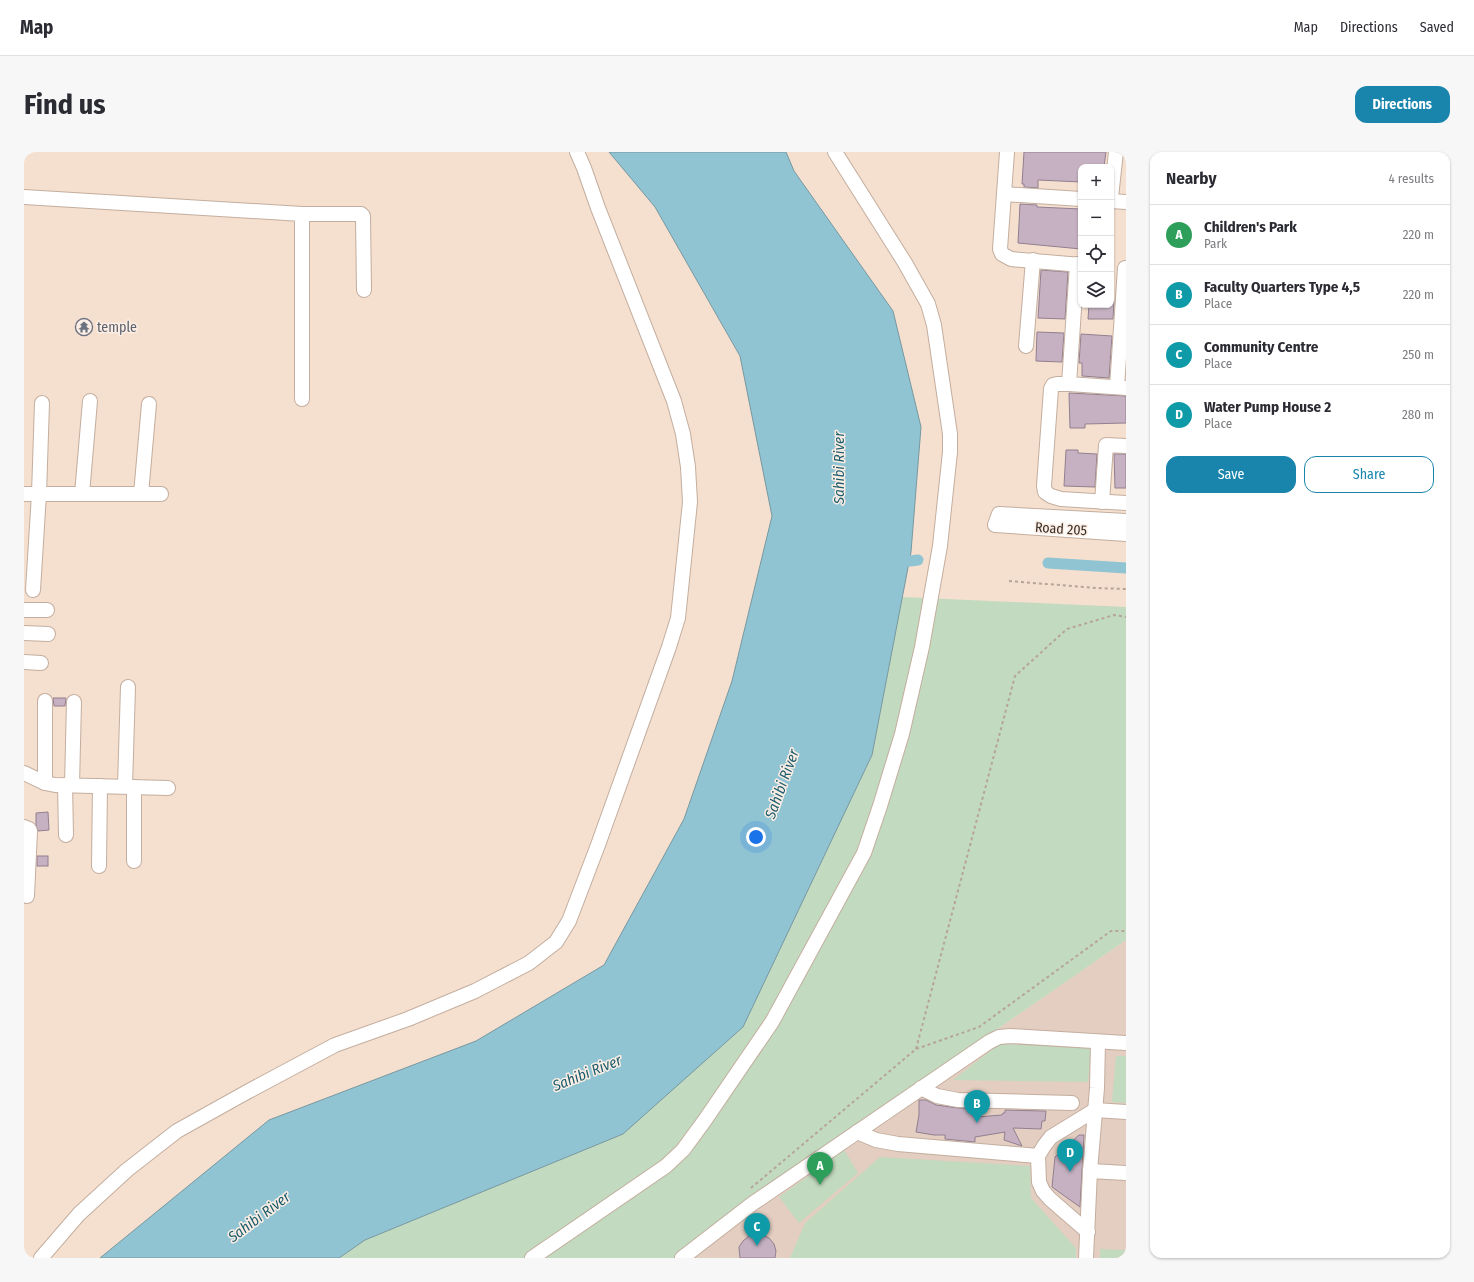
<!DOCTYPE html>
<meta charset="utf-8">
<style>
:root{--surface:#fff;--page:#f7f7f7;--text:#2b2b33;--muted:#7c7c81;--line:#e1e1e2;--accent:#1985ad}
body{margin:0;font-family:"Fira Sans Condensed",sans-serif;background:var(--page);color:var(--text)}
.controls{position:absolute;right:12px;top:12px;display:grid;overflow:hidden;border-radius:8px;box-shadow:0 1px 3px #0004}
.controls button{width:36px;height:36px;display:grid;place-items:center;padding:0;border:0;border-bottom:1px solid var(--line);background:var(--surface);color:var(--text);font:20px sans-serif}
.you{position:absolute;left:732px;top:685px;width:14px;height:14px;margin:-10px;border:3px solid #fff;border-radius:50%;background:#1a73e8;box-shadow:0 0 0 6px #1a73e833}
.badge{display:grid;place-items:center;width:26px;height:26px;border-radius:50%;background:var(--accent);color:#fff;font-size:13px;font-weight:700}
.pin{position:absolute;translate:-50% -33px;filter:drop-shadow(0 1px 2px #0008)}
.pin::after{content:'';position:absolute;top:21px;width:14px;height:12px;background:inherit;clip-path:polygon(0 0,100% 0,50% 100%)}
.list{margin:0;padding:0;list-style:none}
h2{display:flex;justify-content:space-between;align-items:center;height:52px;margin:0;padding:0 16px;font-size:17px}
h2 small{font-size:13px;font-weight:400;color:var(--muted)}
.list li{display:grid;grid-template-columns:26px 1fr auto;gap:12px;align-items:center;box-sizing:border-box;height:60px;padding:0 16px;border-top:1px solid var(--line)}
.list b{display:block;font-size:15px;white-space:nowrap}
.list p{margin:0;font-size:13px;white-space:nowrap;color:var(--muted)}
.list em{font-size:13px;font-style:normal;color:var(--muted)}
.actions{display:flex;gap:8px;padding:12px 16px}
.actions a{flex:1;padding:9px 0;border:1px solid var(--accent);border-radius:12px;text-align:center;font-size:14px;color:var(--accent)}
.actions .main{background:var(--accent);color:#fff}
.icon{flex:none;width:22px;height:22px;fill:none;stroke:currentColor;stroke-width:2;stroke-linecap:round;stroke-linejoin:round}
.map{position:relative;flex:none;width:1102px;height:1106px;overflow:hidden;border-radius:12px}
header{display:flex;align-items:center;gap:24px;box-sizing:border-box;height:56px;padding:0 20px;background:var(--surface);border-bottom:1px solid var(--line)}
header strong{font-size:19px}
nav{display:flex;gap:22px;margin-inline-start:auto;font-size:14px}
.intro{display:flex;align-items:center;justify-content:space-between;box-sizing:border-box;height:96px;padding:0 24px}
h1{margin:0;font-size:28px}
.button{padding:10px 18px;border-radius:12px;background:var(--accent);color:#fff;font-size:14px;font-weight:700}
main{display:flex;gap:24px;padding:0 24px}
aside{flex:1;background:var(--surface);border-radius:12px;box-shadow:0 1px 3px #0004}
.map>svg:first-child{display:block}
.education{fill:#e3cec1}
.green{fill:#c2dabf}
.water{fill:#91c4d3;stroke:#7798a0}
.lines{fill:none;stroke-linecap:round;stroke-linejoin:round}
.canal{stroke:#91c4d3;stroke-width:11}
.building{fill:#c5b1c2;stroke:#927f8f}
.minor-casing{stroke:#c3ae9f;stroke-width:16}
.path{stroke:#b6a498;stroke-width:2;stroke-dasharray:3 3;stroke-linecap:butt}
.minor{stroke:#fff;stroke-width:14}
.labels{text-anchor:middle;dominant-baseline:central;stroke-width:3;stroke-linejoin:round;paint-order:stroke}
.worship-label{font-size:14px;fill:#5b616d;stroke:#fceee4;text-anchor:start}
.street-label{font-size:14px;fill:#39302a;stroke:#fceee4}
.water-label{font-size:15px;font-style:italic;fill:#1b5c6d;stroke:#fceee4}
</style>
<header>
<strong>Map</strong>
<nav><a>Map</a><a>Directions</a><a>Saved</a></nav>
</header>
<div class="intro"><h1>Find us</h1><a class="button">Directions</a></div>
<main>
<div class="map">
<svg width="1102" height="1106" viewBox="0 0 1102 1106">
<rect width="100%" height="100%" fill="#f5dfcf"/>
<!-- education -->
<polygon class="education" points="1102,788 1102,1106 655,1106 728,1047"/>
<!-- green -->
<g class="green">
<polygon points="878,445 1102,455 1102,788 728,1047 655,1106 315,1106 341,1088 599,982 848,603"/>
<polygon points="975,892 1067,894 1064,930 929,928"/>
<polygon points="1092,904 1102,904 1102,951 1088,950"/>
<polygon points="820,998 834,1021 775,1071 755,1045"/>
<polygon points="856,1005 1006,1014 1007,1046 1052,1096 1052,1106 766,1106 781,1071"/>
<polygon points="1076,1097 1102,1098 1102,1106 1076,1106"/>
</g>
<!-- water -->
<polygon class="water" points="585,0 762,0 770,19 869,159 897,275 887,400 848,603 719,875 599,982 341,1088 315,1106 76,1106 245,968 452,889 580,813 660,667 708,529 748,364 716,204 631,55"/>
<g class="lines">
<!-- canal -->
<g class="canal">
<polyline points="871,411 894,408"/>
<polyline points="1024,411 1102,416"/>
</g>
</g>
<!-- building -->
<g class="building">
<polygon points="1000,0 1082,0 1080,15 1057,15 1057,30 1014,28 1014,36 1000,35 1000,32 998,32"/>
<polygon points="996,52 1013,53 1013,55 1057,57 1055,85 1057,85 1057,97 994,91"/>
<polygon points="1017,118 1044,120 1041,167 1014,166"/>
<polygon points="1087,149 1090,149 1089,167 1064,167 1065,153 1087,153"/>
<polygon points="1013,180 1040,181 1038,210 1012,209"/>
<polygon points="1057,182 1088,184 1085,226 1058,224 1058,211 1055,211"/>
<polygon points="1045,241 1102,244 1102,271 1061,272 1061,276 1046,276"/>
<polygon points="1042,298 1054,298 1054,301 1073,302 1071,335 1040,334"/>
<polygon points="1090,302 1102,302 1102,336 1091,336"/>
<polygon points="29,546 42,546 41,554 30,554"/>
<polygon points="24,660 25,678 14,679 12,673 12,661"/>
<rect x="13" y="704" width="11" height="10"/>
<polygon points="895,948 902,948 912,953 934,956 955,957 953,965 978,963 979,961 981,961 981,958 1018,959 1022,959 1021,969 1018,969 1017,977 989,976 998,994 980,988 981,980 951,985 951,990 921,987 921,983 910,983 892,980 895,963"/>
<polygon points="1055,983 1060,983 1056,1055 1028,1035 1031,1005"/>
<polygon points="732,1082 739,1083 745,1086 750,1092 752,1099 751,1106 716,1106 715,1095 719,1089 725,1084"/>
</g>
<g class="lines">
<!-- minor casing -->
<g class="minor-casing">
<g id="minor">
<polyline points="983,0 976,97 978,102 987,107 1057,113"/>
<polyline points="980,42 1057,47"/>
<polyline points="0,45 278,62 278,247"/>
<polyline points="1087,45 1092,0"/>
<polyline points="1087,49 1102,50"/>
<polyline points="278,62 337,62 339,64 340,138"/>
<polyline points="1053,112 1045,232 1102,236"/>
<polyline points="1002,194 1009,108"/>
<polyline points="1045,232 1033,232 1029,233 1027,237 1020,334 1021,340 1027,344 1037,347 1102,351"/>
<polyline points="1093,235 1101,116"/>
<polyline points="0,342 137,342"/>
<polyline points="58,342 66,249"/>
<polyline points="117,342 125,252"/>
<polyline points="1078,350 1082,293 1102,294"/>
<polyline points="1102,369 975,362 971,373 1102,382"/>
<polyline points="9,438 15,342 18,251"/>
<polyline points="0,458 23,458"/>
<polyline points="0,481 24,482"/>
<polyline points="0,510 17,511"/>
<polyline points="0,621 21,631 31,633 144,636"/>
<polyline points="21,631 21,549"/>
<polyline points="41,633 42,683"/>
<polyline points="48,633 50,550"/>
<polyline points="101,634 104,535"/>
<polyline points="110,635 110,709"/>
<polyline points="0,675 5,677 6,679 3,744"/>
<polyline points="75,714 76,634"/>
<polyline points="897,936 913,944 934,948 1048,951"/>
<polyline points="833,980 852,988 874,992 1014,1004"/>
<polyline points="1066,1019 1102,1021"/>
<polyline points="1064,1080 1026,1047 1019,1039 1015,1030 1014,1004 1020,994 1027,985 1071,958 1102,960"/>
<polyline points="17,1106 55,1062 103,1018 153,979 223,940 311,893 384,867 451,839 505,811 532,790 545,769 574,693 645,495 654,466 666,350 664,315 659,282 650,249 574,56 560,16 553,0"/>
<polyline points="508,1106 642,1014 659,998 681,968 748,870 840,701 856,654 878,582 898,495 916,394 926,300 926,282 910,173 904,152 881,111 811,0"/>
<polyline points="658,1106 728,1052 965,890 975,885 986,884 1102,891"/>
<polyline points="1062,1106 1066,1019 1073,936 1074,890"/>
</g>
</g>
<!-- path -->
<g class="path">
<polyline points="985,429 1072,436 1102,437"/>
<polyline points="892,897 991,524 1043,477 1090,463 1102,465"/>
<polyline points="727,1036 892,897 955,875 1087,779 1102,779"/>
</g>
<!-- minor -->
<use href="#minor" class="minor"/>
</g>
<!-- icons -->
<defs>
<g id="temple-ring" transform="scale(0.9)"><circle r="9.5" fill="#fceee4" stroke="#6b7280" stroke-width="1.5"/><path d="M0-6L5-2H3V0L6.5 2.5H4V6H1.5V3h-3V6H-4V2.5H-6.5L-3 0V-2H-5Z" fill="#6b7280"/></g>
</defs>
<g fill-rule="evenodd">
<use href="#temple-ring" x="60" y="175"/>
</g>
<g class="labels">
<!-- worship labels -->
<g class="worship-label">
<text x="73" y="175">temple</text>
</g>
<!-- street labels -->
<g class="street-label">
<text transform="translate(1037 377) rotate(4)">Road 205</text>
</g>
<!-- water labels -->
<g class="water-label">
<text transform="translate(815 316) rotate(-90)">Sahibi River</text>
<text transform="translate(758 632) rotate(-70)">Sahibi River</text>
<text transform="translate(563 921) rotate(-22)">Sahibi River</text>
<text transform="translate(235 1065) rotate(-37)">Sahibi River</text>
</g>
</g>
</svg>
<div class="controls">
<button>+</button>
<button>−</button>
<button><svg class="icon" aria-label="locate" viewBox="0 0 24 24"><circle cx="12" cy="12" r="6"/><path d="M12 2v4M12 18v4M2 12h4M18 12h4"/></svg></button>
<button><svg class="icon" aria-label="layers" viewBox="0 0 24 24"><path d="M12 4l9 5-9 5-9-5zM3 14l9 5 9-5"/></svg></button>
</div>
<div class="you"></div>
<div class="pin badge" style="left:796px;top:1033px;background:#2e9e5b">A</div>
<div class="pin badge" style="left:953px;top:971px;background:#0f9aa8">B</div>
<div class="pin badge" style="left:733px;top:1094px;background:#0f9aa8">C</div>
<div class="pin badge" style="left:1046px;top:1020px;background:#0f9aa8">D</div>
</div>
<aside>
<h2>Nearby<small>4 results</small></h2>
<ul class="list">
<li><span class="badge" style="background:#2e9e5b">A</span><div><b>Children's Park</b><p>Park</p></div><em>220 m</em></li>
<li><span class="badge" style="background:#0f9aa8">B</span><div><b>Faculty Quarters Type 4,5</b><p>Place</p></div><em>220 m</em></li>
<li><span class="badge" style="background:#0f9aa8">C</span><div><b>Community Centre</b><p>Place</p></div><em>250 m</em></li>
<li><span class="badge" style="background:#0f9aa8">D</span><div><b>Water Pump House 2</b><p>Place</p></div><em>280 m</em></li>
</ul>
<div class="actions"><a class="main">Save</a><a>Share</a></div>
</aside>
</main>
